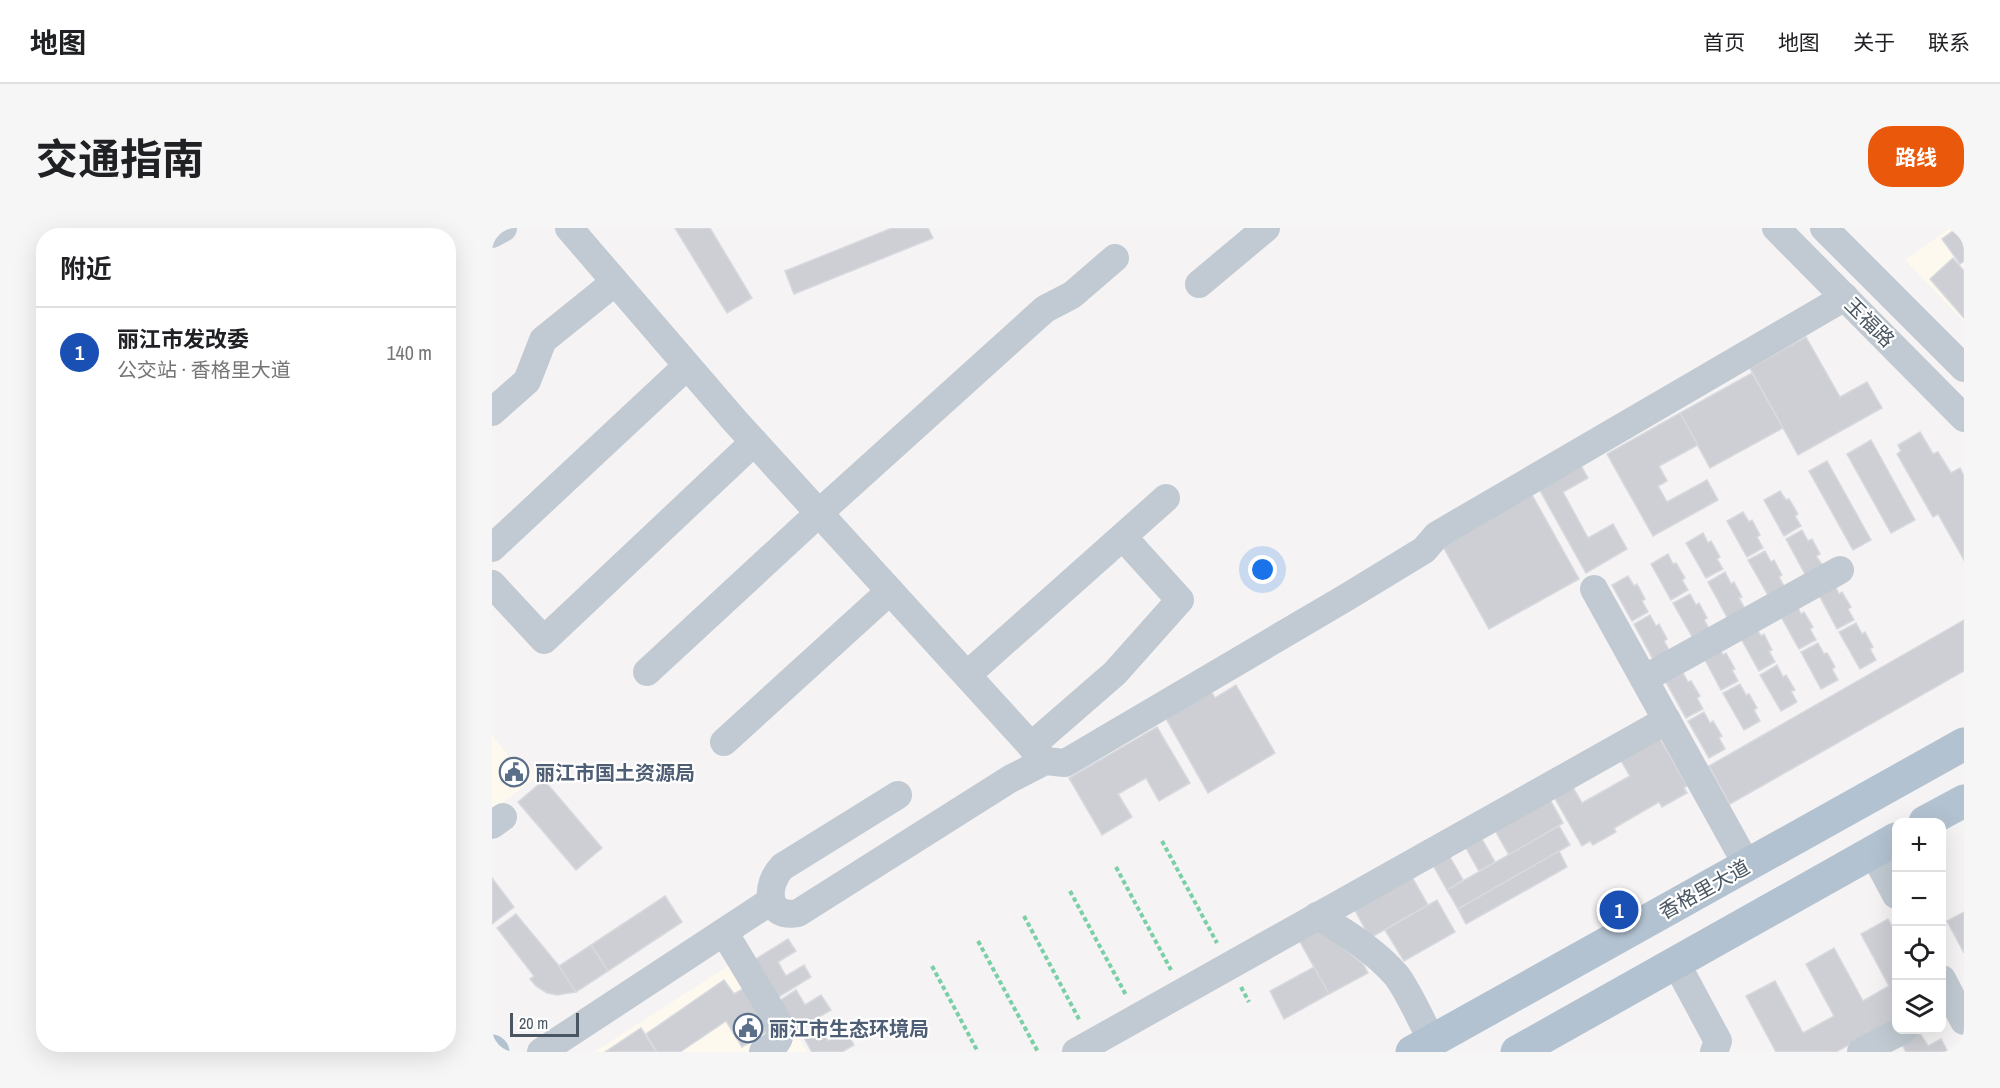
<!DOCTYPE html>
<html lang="zh">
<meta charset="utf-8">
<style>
:root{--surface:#fff;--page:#f6f6f6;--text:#202124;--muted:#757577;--line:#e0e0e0;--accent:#ea580c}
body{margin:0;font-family:"Archivo Narrow","Noto Sans SC",sans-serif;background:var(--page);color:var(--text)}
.controls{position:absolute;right:18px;bottom:18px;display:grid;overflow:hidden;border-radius:12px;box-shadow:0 6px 24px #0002}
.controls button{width:54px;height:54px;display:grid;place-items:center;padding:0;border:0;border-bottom:2px solid var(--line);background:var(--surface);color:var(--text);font:30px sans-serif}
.scale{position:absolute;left:18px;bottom:15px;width:69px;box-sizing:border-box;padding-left:6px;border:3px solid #4a5661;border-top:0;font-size:16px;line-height:21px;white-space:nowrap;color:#4a5661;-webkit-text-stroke:4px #fff;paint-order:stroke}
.you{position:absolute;left:771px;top:342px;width:21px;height:21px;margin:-15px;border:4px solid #fff;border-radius:50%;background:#1a73e8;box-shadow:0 0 0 9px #1a73e833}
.badge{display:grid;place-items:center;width:39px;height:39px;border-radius:50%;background:var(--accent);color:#fff;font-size:20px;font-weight:700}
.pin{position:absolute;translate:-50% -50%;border:3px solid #fff;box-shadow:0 2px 6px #0006}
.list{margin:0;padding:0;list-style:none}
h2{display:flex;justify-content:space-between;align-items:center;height:78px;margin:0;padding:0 24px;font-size:26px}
h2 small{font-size:20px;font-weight:400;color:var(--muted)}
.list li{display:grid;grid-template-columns:39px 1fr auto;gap:18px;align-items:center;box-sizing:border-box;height:90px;padding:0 24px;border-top:2px solid var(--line)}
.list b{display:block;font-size:22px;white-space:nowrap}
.list p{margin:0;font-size:20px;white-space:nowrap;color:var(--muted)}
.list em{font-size:20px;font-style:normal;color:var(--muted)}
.icon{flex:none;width:33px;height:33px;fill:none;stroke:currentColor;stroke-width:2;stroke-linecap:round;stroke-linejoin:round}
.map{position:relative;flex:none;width:1472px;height:824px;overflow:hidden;border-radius:24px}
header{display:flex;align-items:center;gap:36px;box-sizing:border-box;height:84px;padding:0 30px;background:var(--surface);border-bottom:2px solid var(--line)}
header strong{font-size:28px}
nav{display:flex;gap:33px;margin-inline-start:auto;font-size:21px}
.intro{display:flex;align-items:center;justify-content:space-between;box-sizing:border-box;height:144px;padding:0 36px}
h1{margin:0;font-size:42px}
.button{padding:15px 27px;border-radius:24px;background:var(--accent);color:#fff;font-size:21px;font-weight:700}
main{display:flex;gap:36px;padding:0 36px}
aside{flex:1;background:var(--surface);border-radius:24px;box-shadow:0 6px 24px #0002}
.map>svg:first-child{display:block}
.commercial{fill:#fdf9ef}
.building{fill:#cdcfd5;stroke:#d7d9de;stroke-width:1.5}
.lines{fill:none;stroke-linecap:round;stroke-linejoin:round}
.path{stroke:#7ad0a6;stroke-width:4;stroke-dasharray:4.5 3;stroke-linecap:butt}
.minor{stroke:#c1cad2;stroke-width:28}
.major{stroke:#b3c2d1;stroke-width:33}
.labels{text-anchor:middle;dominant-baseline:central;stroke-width:4.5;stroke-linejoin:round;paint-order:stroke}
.street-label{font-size:20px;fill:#4a5661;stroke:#fff}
.service-label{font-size:20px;font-weight:bold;fill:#4e5e75;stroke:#fff;text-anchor:start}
</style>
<header>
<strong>地图</strong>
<nav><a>首页</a><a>地图</a><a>关于</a><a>联系</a></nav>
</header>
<div class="intro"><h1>交通指南</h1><a class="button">路线</a></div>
<main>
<aside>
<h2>附近<small></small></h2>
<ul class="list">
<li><span class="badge" style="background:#1a4fb4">1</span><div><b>丽江市发改委</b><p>公交站 · 香格里大道</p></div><em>140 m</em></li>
</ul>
</aside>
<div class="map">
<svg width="1472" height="824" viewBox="0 0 1472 824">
<rect width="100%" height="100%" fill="#f5f3f3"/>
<!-- commercial -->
<g class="commercial">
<polygon points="1458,0 1472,0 1472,94 1413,32"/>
<polygon points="0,507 26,540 35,534 46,548 0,583"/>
<polygon points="255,726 315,824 102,824"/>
</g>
<!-- building -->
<g class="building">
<polygon points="183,0 218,0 260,70 235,85"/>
<polygon points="400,0 436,0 441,10 302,66 293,43"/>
<polygon points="1465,0 1472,0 1472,33 1468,36 1450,11"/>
<polygon points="1461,30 1472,43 1472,90 1438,51"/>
<polygon points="1314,109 1348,169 1375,154 1390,180 1306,227 1258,140"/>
<polygon points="1260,145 1291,200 1218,240 1188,185"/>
<polygon points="1188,185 1206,217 1167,238 1175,253 1166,258 1175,274 1215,252 1226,272 1161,308 1115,226"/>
<polygon points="1428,204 1441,226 1446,224 1459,245 1468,240 1472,248 1472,332 1446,286 1441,289 1405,226 1409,223 1406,217"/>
<polygon points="1379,212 1423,292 1399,305 1355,226"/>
<polygon points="1335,233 1379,312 1361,322 1317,243"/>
<polygon points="1088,236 1096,250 1071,264 1096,310 1121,296 1135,321 1094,345 1046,259"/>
<polygon points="1288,263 1294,272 1297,271 1306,286 1303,288 1309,298 1292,308 1272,272"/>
<polygon points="1039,265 1087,351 997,401 949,315"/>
<polygon points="1251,284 1257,294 1260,292 1268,307 1265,309 1271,320 1255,329 1235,293"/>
<polygon points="1310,302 1316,313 1320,311 1328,326 1324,328 1331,338 1314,348 1294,311"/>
<polygon points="1211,305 1216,315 1219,313 1228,329 1225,331 1231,341 1214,350 1194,315"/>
<polygon points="1273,323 1279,334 1282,332 1290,347 1287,349 1293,360 1277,369 1256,332"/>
<polygon points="1176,326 1181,336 1184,335 1193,350 1190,352 1196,362 1179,372 1159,336"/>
<polygon points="1233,344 1239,356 1242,354 1250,369 1247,370 1253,381 1236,391 1216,354"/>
<polygon points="1136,348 1142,358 1145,356 1153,371 1150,373 1156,384 1140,393 1120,357"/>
<polygon points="1342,356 1347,366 1350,364 1359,379 1356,381 1362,392 1345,401 1326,365"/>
<polygon points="1198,366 1204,377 1207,375 1215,390 1212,392 1218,402 1202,412 1181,375"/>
<polygon points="1304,376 1309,386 1312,384 1321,399 1318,401 1324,412 1307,421 1287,385"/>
<polygon points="1158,387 1164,398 1167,396 1175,411 1172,413 1178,424 1162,433 1142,396"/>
<polygon points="1472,392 1472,443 1238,576 1217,538"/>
<polygon points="1364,395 1370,406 1373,404 1381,419 1378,421 1384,432 1368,441 1347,404"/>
<polygon points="1263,398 1269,408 1272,406 1280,422 1277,423 1283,434 1267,443 1247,407"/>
<polygon points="1326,415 1332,426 1335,425 1343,439 1340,441 1346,452 1329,461 1309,424"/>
<polygon points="1226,417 1231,427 1234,425 1243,441 1240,442 1246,453 1229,462 1210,426"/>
<polygon points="1285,437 1291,449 1294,447 1303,462 1299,463 1305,474 1289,483 1268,447"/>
<polygon points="1191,445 1196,454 1199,453 1208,468 1205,470 1211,481 1194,490 1174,454"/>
<polygon points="1248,456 1254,467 1257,466 1265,480 1262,482 1268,493 1252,502 1231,465"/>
<polygon points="744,457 783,525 716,565 672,487 718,461 723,470"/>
<polygon points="1212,484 1218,495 1221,493 1230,508 1227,510 1233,521 1217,530 1196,493"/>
<polygon points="665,499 698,555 667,573 654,550 626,566 640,589 610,607 577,550"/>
<polygon points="1164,504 1195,558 1192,560 1195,565 1170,579 1167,574 1122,600 1124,604 1101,617 1098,613 1090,618 1061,567 1079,556 1090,575 1138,548 1125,526"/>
<polygon points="52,552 110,620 84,642 26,574"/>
<polygon points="1055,566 1071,595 1017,627 1000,597"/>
<polygon points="1067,598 1078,617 966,681 955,662"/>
<polygon points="986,604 1003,634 987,643 970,613"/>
<polygon points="954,622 971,652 955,662 938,632"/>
<polygon points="1067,623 1075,639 974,696 966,681"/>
<polygon points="916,642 936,677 878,710 859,675"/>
<polygon points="0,650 22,679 0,696"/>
<polygon points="173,668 190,694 116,743 99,717"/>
<polygon points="945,672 963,704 912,733 893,702"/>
<polygon points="1472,684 1472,725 1455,693"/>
<polygon points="24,686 67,738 84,764 65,767 55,765 44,758 38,751 42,748 5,700"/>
<polygon points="1396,691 1404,706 1404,791 1344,824 1284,824 1254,768 1283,753 1311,805 1342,788 1314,736 1342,720 1371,773 1397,758 1369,706"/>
<polygon points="828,701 871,736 876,745 837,766 807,712"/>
<polygon points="296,711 304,723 286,734 294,748 312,737 319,749 285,770 262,732"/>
<polygon points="99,717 116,743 84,764 67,738"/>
<polygon points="822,739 837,766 792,791 778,763"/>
<polygon points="232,752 242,766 254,759 279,801 250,819 234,793 188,824 165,824 154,806"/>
<polygon points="304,762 313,777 329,767 339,782 305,802 287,773"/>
<polygon points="327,798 336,813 353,802 362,817 350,824 320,824 311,808"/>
<polygon points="149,800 164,824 113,824"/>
<polygon points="1426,802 1436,818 1449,811 1456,824 1414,824 1408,812"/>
</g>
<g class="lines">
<!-- path -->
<g class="path">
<polyline points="670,613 725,715"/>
<polyline points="624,639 679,742"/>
<polyline points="578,663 634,767"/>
<polyline points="532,688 588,793"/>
<polyline points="486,713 546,824"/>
<polyline points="440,738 486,824"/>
<polyline points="749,759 757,774"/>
</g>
<!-- minor -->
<g class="minor">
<polyline points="77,0 243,193 553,533"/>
<polyline points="1284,0 1472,190"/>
<polyline points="1332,0 1472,140"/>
<polyline points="0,6 11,0"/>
<polyline points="707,56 774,0"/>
<polyline points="0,184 35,153 51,112 123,54"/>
<polyline points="0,320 195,138"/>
<polyline points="0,356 52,412 262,214"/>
<polyline points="1102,361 1255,637"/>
<polyline points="155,444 327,285 553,81 580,67 623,30"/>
<polyline points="475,447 674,270"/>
<polyline points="1152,451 1348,342"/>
<polyline points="232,514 398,363"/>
<polyline points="539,518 623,445 688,372 631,309"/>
<path d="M406,567l-116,72c-17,18 -17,52 16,46l212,-134 35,-18 20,2 282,-166 77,-47 13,-15 408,-238"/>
<polyline points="0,597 11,589"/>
<polyline points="1381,624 1404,667"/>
<path d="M825,688c29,16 57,34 79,59 12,15 26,47 36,66"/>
<path d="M232,704l56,93c1,17 -4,19 -17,27"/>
<polyline points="1184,735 1226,813 1222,824"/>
<polyline points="1450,751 1472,793"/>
<polyline points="49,824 279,673"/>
<polyline points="584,824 1175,492"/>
<polyline points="1369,824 1411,802"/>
</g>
<!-- major -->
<g class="major">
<polyline points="1433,594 1472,573"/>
<polyline points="0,823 1,824"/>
<polyline points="920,824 1472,516"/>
<polyline points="1025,824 1404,611"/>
</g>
</g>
<!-- icons -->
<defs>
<g id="civic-ring" transform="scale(1.5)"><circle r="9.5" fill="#fff" stroke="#5c6f8a" stroke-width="1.5"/><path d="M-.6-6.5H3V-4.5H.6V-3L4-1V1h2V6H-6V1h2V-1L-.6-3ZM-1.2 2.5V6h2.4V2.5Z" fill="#5c6f8a"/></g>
</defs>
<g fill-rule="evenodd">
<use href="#civic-ring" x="22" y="544"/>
<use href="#civic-ring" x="256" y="800"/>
</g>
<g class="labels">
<!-- street labels -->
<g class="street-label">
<text transform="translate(1378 94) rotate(45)">玉福路</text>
<text transform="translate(1212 661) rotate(-29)">香格里大道</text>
</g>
<!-- service labels -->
<g class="service-label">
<text x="43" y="544">丽江市国土资源局</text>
<text x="277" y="800">丽江市生态环境局</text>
</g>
</g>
</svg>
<div class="controls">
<button>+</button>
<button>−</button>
<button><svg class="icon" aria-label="locate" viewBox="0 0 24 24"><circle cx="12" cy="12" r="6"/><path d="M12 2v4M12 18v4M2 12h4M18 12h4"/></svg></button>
<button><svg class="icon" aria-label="layers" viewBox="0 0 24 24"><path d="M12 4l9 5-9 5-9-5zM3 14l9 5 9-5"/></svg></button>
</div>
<div class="scale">20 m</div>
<div class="you"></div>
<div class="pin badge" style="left:1127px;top:682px;background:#1a4fb4">1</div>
</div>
</main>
